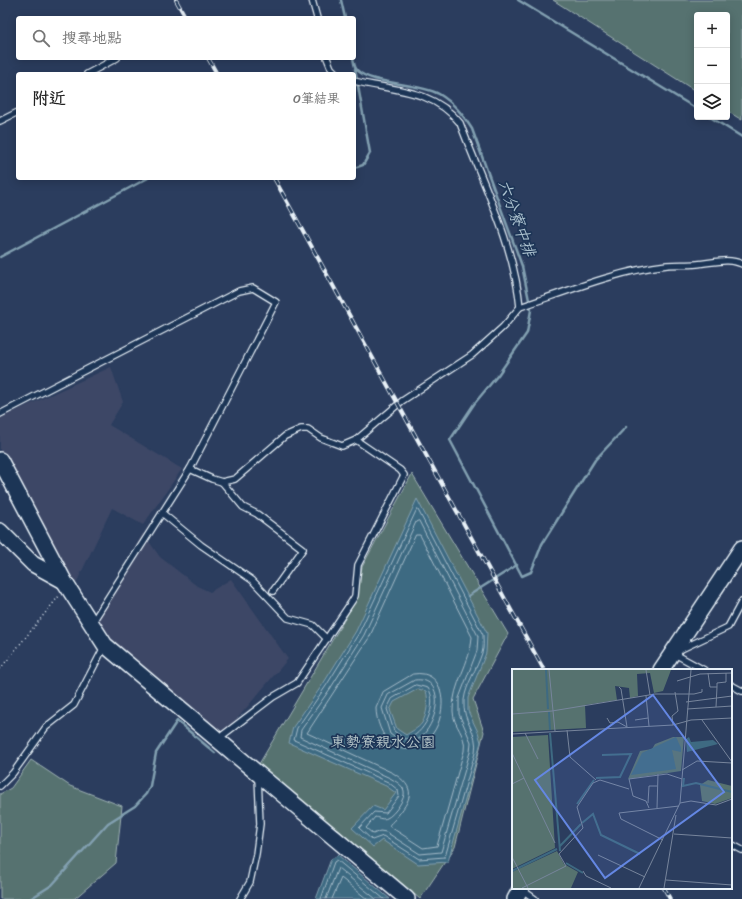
<!DOCTYPE html>
<html lang="zh-TW">
<meta charset="utf-8">
<style>
:root{--surface:#fff;--page:#f6f6f6;--text:#222;--muted:#767676;--line:#e0e0e0}
body{margin:0;font-family:Sriracha,"LXGW WenKai TC",sans-serif;background:var(--page);color:var(--text)}
.controls{position:absolute;right:12px;top:12px;display:grid;overflow:hidden;border-radius:4px;box-shadow:0 2px 10px #0003}
.controls button{width:36px;height:36px;display:grid;place-items:center;padding:0;border:0;border-bottom:1px solid var(--line);background:var(--surface);color:var(--text);font:20px sans-serif}
.list{margin:0;padding:0;list-style:none}
h2{display:flex;justify-content:space-between;align-items:center;height:52px;margin:0;padding:0 16px;font-size:17px}
h2 small{font-size:13px;font-weight:400;color:var(--muted)}
.icon{flex:none;width:22px;height:22px;fill:none;stroke:currentColor;stroke-width:2;stroke-linecap:round;stroke-linejoin:round}
.map{position:relative;flex:none;width:742px;height:899px;overflow:hidden}
.search{position:absolute;background:var(--surface);box-shadow:0 2px 10px #0003;left:16px;top:16px;width:340px;height:44px;display:flex;align-items:center;gap:10px;box-sizing:border-box;padding:0 14px;border-radius:4px;color:var(--muted);font-size:15px}
.panel{position:absolute;background:var(--surface);box-shadow:0 2px 10px #0003;left:16px;top:72px;width:340px;height:108px;border-radius:4px}
.map>svg:first-child{display:block}
.built{fill:#3c4766}
.green{fill:#56726f;stroke:#9fb2b4}
.water{fill:#3e6a82;stroke:#82a0b1;fill-rule:evenodd}
.lines{fill:none;stroke-linecap:round;stroke-linejoin:round}
.shore{stroke:#a4bbc9;stroke-width:1}
.stream{stroke:#82a0b1;stroke-width:2.5}
.lane-casing{stroke:#e8f1f8;stroke-width:8}
.secondary-casing{stroke:#e8f1f8;stroke-width:18}
.path{stroke:#e8f1f8;stroke-width:1.5;stroke-dasharray:1 3;stroke-linecap:butt}
.lane{stroke:#1d3557;stroke-width:5.5}
.secondary{stroke:#1d3557;stroke-width:15}
.rail-casing{stroke:#e8f1f8;stroke-width:4}
.rail{stroke:#1d3557;stroke-width:2.5;stroke-dasharray:8;stroke-linecap:butt}
.labels{text-anchor:middle;dominant-baseline:central;stroke-width:3.5;stroke-linejoin:round;paint-order:stroke}
.park-label{font-size:15px;fill:#b5c5c8;stroke:#1d3557}
.water-label{font-size:16px;font-style:italic;fill:#acc2cf;stroke:#1d3557}
.inset-river{fill:none;stroke:#3e6a82;stroke-width:2}
.inset-road{fill:none;stroke:#77859c;stroke-width:1}
.view{fill:#6487e3;fill-opacity:0.15;stroke:#6487e3;stroke-width:2}
.inset-edge{fill:none;stroke:#e8f1f8;stroke-width:2}
</style>
<div class="map">
<svg width="742" height="899" viewBox="0 0 742 899">
<rect width="100%" height="100%" fill="#2b3d5e"/>
<filter id="ink" filterUnits="userSpaceOnUse"><feTurbulence type="fractalNoise" baseFrequency=".025" numOctaves="2"/><feDisplacementMap in="SourceGraphic" scale="8" xChannelSelector="R" yChannelSelector="G"/><feConvolveMatrix kernelMatrix="1 2 1 2 8 2 1 2 1" color-interpolation-filters="sRGB"/></filter>
<g filter="url(#ink)">
<!-- built -->
<g class="built">
<polygon points="111,367 123,402 109,425 182,469 143,525 112,508 72,592 0,456 0,418"/>
<polygon points="143,533 160,557 197,586 210,592 231,579 288,659 219,740 92,625"/>
</g>
<!-- green -->
<g class="green">
<polygon points="553,0 742,0 742,120 727,111 727,15 697,15 697,92"/>
<polygon points="412,474 508,634 473,699 484,732 455,847 420,899 259,764 356,600 362,567"/>
<polygon points="31,760 70,786 122,806 116,863 74,899 0,899 0,794 11,788"/>
</g>
<!-- water -->
<g class="water">
<path d="M417,499l70,134 -1,20 -18,45v13l10,21 3,10 -33,120 -30,2 -36,-24 -9,7 -21,-19 21,-22 10,4 13,-17 -10,-7 -97,-43 4,-16 30,-43 33,-53zM418,689l8,2c3,9 1,24 -4,32 -3,5 -12,9 -16,12l-9,-6 -7,-19 4,-8z"/>
<polygon points="338,855 390,899 316,899 331,859"/>
</g>
<g class="lines">
<!-- shore -->
<g class="shore">
<path d="M418,510l65,125c0,6 1,13 -1,18 -5,16 -16,31 -18,47 -2,24 15,30 11,53l-30,104 -26,2 -36,-23 -11,4 -13,-12 15,-16 12,1 13,-17 -1,-6 -10,-8 -94,-42 3,-12 29,-42 33,-53 57,-122z"/>
<path d="M419,521l59,115 -1,15 -18,47v16l12,28 -1,10 -29,100 -21,2 -34,-22 -6,-1 -7,3 -7,-6 9,-11c4,1 8,3 12,1 7,-3 19,-20 17,-27 -1,-6 -9,-10 -14,-13l-90,-41 1,-7 29,-41 34,-54 52,-113z"/>
<path d="M416,535h4l52,102c-1,26 -20,47 -19,74 0,16 14,23 11,40l-27,95 -14,2 -34,-22c1,-3 4,-4 6,-7 17,-20 22,-31 -2,-46l-86,-40 62,-95z"/>
<path d="M413,674c35,-6 34,40 20,59 -3,5 -9,8 -14,11 -10,7 -17,7 -27,0 -10,-7 -16,-24 -16,-36l7,-16z"/>
<path d="M415,680c38,-5 20,65 -11,64l-14,-10 -8,-26 6,-13z"/>
<path d="M416,685l12,3c11,16 -4,49 -23,51l-11,-8 -7,-22 5,-10z"/>
<polyline points="321,899 334,862 337,860 384,899"/>
<polyline points="326,899 338,868 376,899"/>
<polyline points="332,899 341,878 367,899"/>
</g>
<!-- stream -->
<g class="stream">
<polyline points="341,0 345,18"/>
<polyline points="518,0 697,109"/>
<path d="M353,58c1,4 1,9 4,12 14,15 60,12 82,24 15,9 24,21 33,35l50,137 9,44 -4,23 -29,42 -24,29 -24,36 72,136 9,-4 11,-28 53,-84 31,-33"/>
<polyline points="710,117 742,137"/>
<polyline points="354,168 363,165 370,153 355,69"/>
<polyline points="0,257 148,178"/>
<polyline points="468,596 517,565"/>
<polyline points="30,899 52,885 108,823 135,806 146,794 150,786 156,753 177,721 215,753"/>
</g>
<!-- lane casing -->
<g class="lane-casing">
<g id="lane">
<polyline points="312,0 317,18"/>
<polyline points="327,58 331,68 337,74"/>
<polyline points="87,74 117,58"/>
<path d="M354,81c39,10 78,7 106,42 22,59 54,120 60,184l-17,20 -31,28 -70,46 -46,39"/>
<polyline points="0,121 18,112"/>
<path d="M520,307c48,-16 96,-36 147,-42 10,-1 20,0 30,-1 15,-1 31,-7 45,0"/>
<polyline points="0,414 239,291 253,288 276,302 190,469 92,623"/>
<polyline points="190,469 212,479 222,482 235,479 285,436 301,429 308,429 321,438 342,446 356,440 400,470 404,475 358,565 355,596 352,601 297,683 273,697 219,738"/>
<polyline points="222,482 243,507 257,514 303,549 273,591"/>
<polyline points="162,513 201,545 252,580 288,618 313,625 327,639"/>
<polyline points="704,670 673,653 728,627 742,601"/>
<polyline points="731,685 742,691"/>
<polyline points="0,786 13,773 46,727 74,705 105,645"/>
<polyline points="731,844 742,850"/>
<polyline points="521,889 535,899"/>
<polyline points="240,899 250,882 256,854 260,824 258,777"/>
</g>
</g>
<!-- secondary casing -->
<g class="secondary-casing">
<g id="secondary">
<polyline points="0,460 64,581 105,645 407,899"/>
<polyline points="0,531 33,564 64,581"/>
<polyline points="661,670 742,548"/>
<polyline points="515,899 521,888"/>
</g>
</g>
<!-- path -->
<polyline class="path" points="0,669 59,596"/>
<!-- lane -->
<use href="#lane" class="lane"/>
<!-- secondary -->
<use href="#secondary" class="secondary"/>
<!-- rail casing -->
<g class="rail-casing">
<g id="rail">
<polyline points="176,0 186,18"/>
<polyline points="208,58 217,74"/>
<polyline points="274,178 544,670"/>
<polyline points="664,888 670,899"/>
</g>
</g>
<!-- rail -->
<use href="#rail" class="rail"/>
</g>
</g>
<g class="labels">
<!-- park labels -->
<g class="park-label">
<text x="383" y="742">東勢寮親水公園</text>
</g>
<!-- water labels -->
<g class="water-label">
<text transform="translate(517 218) rotate(70)">六分寮中排</text>
</g>
</g>
<!-- overview -->
<g transform="translate(512 669)">
<rect width="220" height="220" fill="#2b3d5e"/>
<path d="M0,1h159l-8,21 -9,2 -4,-20 -13,1 1,22 -8,2 -1,-10 -14,-2 2,14 -32,5 1,23 -74,4zM36,66l7,113 -43,21v-132zM161,68h11l-3,34 -53,8 12,-28 12,-2 3,-5zM196,111l24,6v12l-17,6 -13,-3 -2,-16zM45,182l7,13 14,8 -7,16h-59v-16z" fill="#56726f"/>
<path d="M164,68l5,11v4l-9,-2 4,19 -45,6 11,-22zM177,68l2,5 22,-2 5,4 -31,8 -1,-13z" fill="#3e6a82"/>
<path class="inset-river" d="M34,1l2,39M37,43l1,18M38,64l10,118M84,109l24,-1 11,-23 -29,1M172,109l-1,8 13,-3 36,9M65,135l17,-24M70,154l11,-9 8,21 39,19M48,177l21,-22M54,194l17,10M0,202l45,-22"/>
<path class="inset-road" d="M37,1l6,61M134,1l4,25M196,4l2,14h7l-1,20M165,12l23,-7 32,-1M205,18v-4l9,-1v-9M134,27l3,30M174,33l46,-6M175,40l45,-3M0,45l40,-3 103,-17h39l8,-2v-3M95,49l3,5 8,-1 9,5 -6,-38 -2,-2M123,51l13,-2M190,51l30,42M161,56l-1,-9 6,-5 -3,-19M55,61l3,27 26,23M13,64l13,26M0,65l161,-9 18,-5 41,-2M0,84l43,90M170,101l15,-9 35,2M0,115l12,-6M136,134l1,-17h8M168,134l11,-2 25,4 16,-6M137,139l-3,-7 -13,-5 -4,-17 38,-5 15,5M145,139l1,-34M162,165l58,4M151,171l-42,-21 -2,-6 60,-7M86,186l47,22M0,188l16,31M71,202l3,5 25,12M154,211l66,5M10,219l44,-22 -7,-12 24,-26 -6,-21 16,-24 7,-3 29,9M127,219l41,-85 11,-133M152,219l12,-73"/>
<path class="view" d="M141,26l71,97 -119,86 -70,-98z"/>
<rect width="220" height="220" class="inset-edge"/>
</g>
</svg>
<div class="controls">
<button>+</button>
<button>−</button>
<button><svg class="icon" aria-label="layers" viewBox="0 0 24 24"><path d="M12 4l9 5-9 5-9-5zM3 14l9 5 9-5"/></svg></button>
</div>
<div class="search"><svg class="icon" aria-label="search" viewBox="0 0 24 24"><circle cx="10" cy="10" r="6"/><path d="M15 15l6 6"/></svg>搜尋地點</div>
<section class="panel">
<h2>附近<small>0筆結果</small></h2>
<ul class="list">
</ul>
</section>
</div>
